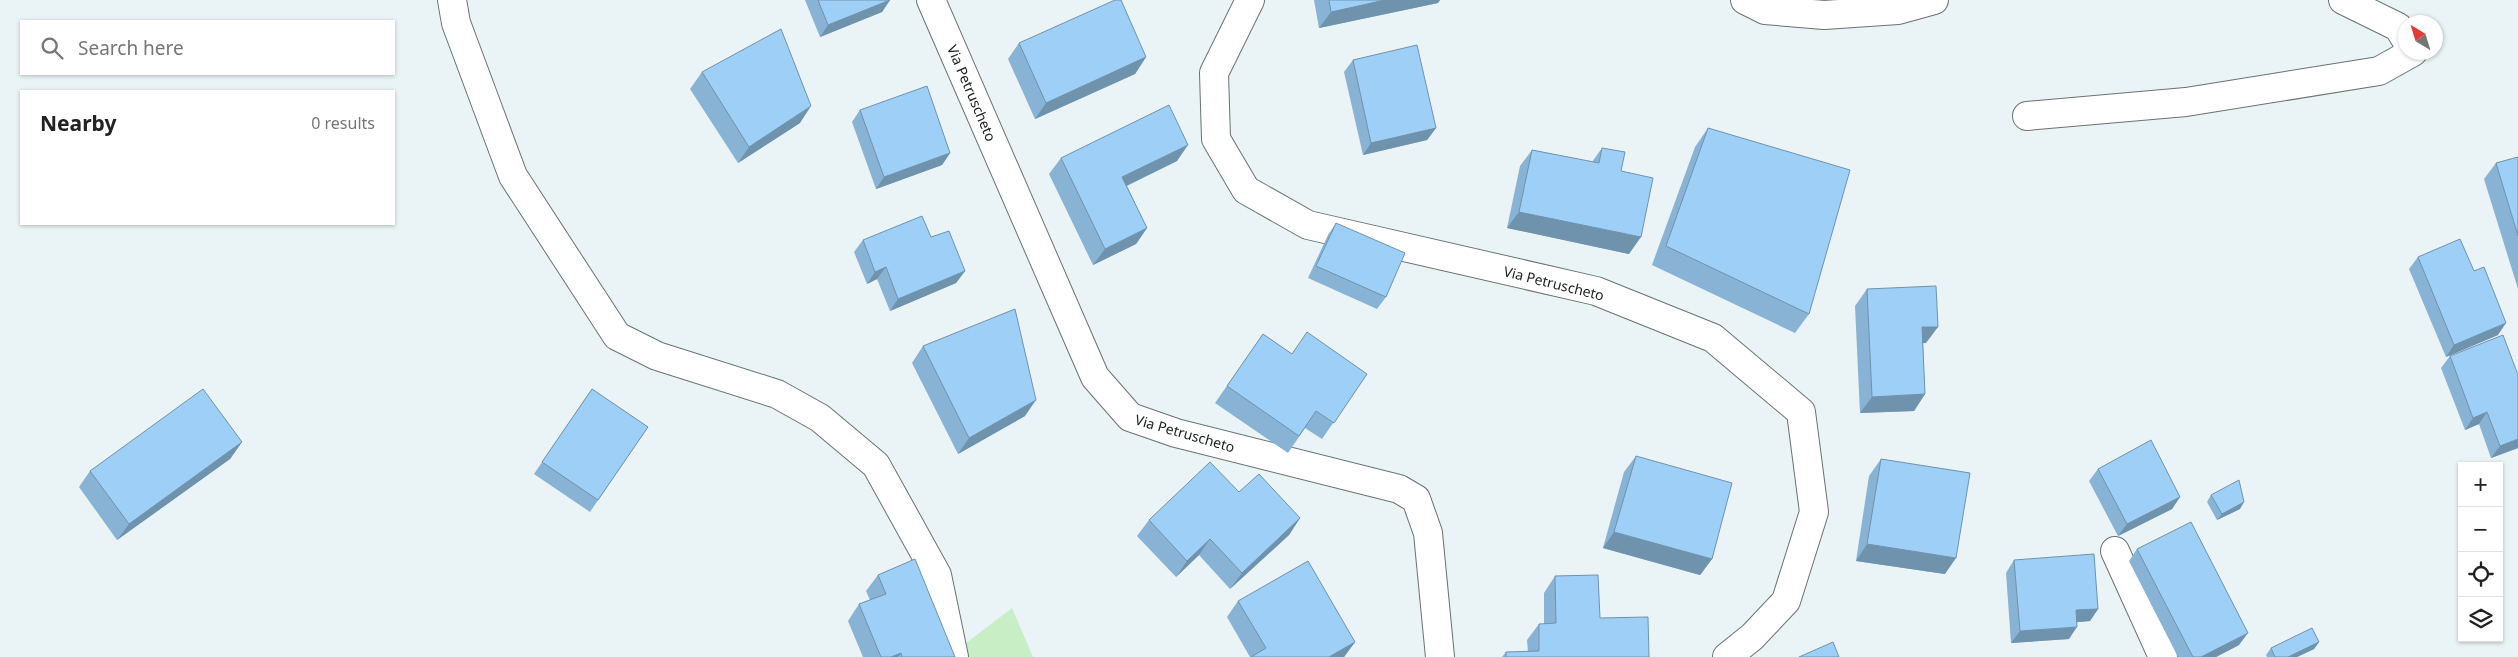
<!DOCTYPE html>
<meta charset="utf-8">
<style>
:root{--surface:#fff;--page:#f2f2f2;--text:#222;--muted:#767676;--line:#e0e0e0}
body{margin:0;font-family:"Noto Sans",sans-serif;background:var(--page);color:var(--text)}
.controls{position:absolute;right:15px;bottom:15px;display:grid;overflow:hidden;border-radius:0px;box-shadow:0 1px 4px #0004}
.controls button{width:45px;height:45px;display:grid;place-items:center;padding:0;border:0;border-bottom:1px solid var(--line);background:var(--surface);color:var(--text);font:25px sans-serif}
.compass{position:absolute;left:2398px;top:15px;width:45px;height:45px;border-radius:50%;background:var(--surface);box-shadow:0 1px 4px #0004;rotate:322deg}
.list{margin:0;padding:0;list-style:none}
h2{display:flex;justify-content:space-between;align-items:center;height:65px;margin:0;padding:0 20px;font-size:21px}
h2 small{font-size:16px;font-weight:400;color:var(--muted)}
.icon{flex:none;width:28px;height:28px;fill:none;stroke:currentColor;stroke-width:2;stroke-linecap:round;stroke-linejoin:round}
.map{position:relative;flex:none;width:2518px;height:657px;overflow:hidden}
.search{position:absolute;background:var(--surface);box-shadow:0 1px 4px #0004;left:20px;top:20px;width:375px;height:55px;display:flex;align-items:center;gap:12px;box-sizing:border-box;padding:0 18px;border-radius:0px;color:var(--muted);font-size:19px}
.panel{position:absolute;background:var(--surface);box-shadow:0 1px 4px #0004;left:20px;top:90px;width:375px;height:135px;border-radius:0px}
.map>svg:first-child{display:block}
.green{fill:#c7eec5}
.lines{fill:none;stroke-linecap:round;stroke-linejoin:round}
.minor-casing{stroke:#6a7273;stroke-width:30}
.minor{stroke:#fff;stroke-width:28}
.wall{fill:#88b3d4}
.shaded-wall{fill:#6f92ad}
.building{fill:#9ed0f7;stroke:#6f92ad}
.labels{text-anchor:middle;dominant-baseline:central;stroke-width:5;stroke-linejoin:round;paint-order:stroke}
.street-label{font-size:14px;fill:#1b1f1f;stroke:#fff}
</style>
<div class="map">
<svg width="2518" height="657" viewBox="0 0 2518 657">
<rect width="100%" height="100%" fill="#eaf3f5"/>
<!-- green -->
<polygon class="green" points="1012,608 1033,657 948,657"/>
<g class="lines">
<!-- minor casing -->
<g class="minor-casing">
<g id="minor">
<polyline points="452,0 456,23 513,176 617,336 657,356 777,394 820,418 876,465 937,575 954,657"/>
<polyline points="931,0 1095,377 1130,417 1176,433 1399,489 1416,499 1428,533 1440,657"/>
<polyline points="1250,0 1214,73 1216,139 1246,190 1308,225 1596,291 1713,338 1801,412 1814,512 1786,601 1752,637 1727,657"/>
<polyline points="1745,0 1765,10 1824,15 1898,10 1934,0"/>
<polyline points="2343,0 2398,27 2406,40"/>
<polyline points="2027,116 2186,102 2379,71 2413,52"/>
<polyline points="2115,551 2163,657"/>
</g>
</g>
<!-- minor -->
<use href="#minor" class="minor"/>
</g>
<!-- wall -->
<g class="wall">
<polygon points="805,0 890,0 882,12 820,37"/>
<polygon points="1314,0 1440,0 1438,3 1319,28"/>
<polygon points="1019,43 1146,57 1135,74 1035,119 1008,59"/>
<polygon points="1353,60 1436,128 1427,140 1363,155 1344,72"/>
<polygon points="702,72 800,123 738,163 690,89"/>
<polygon points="860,110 950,153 942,165 876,189 852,122"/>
<polygon points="1708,128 1809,314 1795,333 1652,265 1695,147"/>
<polygon points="1602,148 1621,171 1629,254 1507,228 1520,166 1532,150 1592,162"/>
<polygon points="2518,157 2518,289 2484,179 2496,163"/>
<polygon points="1061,158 1177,161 1127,186 1147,228 1136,244 1093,265 1049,174"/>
<polygon points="1336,223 1386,297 1377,309 1308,278 1328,235"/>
<polygon points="931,237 965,271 956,283 890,311 877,279 867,284 854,252 863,240"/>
<polygon points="2418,257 2498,335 2446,357 2409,269"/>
<polygon points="1867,289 1926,343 1923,343 1925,394 1914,411 1860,413 1855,306"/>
<polygon points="1263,334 1292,354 1367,374 1322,439 1305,428 1288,453 1215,403"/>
<polygon points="923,346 1025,416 958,454 912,363"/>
<polygon points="2450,356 2518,448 2491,458 2479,424 2465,430 2441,368"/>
<polygon points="592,389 648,427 590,512 534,474"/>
<polygon points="242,442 230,459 117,540 79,487 90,471"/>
<polygon points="1636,456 1712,559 1700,575 1603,548 1624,472"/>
<polygon points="1881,459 1945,574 1856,561 1869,476"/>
<polygon points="2098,469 2180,497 2172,509 2118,536 2089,481"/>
<polygon points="1239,492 1300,518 1289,535 1230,589 1199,555 1176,577 1137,536 1149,520"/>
<polygon points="2211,495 2240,509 2217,520 2207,502"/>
<polygon points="2137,549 2239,645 2216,657 2178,657 2129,561"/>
<polygon points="2014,560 2098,609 2090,621 2077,622 2069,639 2011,643 2006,573"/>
<polygon points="878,575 955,657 863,657 848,621 859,604 870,600 866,591"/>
<polygon points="1555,576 1600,618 1649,657 1502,657 1506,652 1528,652 1527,640 1539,624 1544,624 1544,593"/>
<polygon points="1238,601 1355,642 1344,657 1250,657 1227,617"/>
<polygon points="2319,642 2314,649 2297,657 2267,657 2266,655 2271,648"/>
</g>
<!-- shaded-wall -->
<g class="shaded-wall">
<polygon points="890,0 882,12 820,37 828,25"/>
<polygon points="1385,0 1440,0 1438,3 1319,28 1331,12"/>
<polygon points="1146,57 1135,74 1035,119 1046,103"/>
<polygon points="811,106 800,123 738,163 749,147"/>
<polygon points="1436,128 1427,140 1363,155 1371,143"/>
<polygon points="1188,145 1177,161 1111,193 1122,177"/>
<polygon points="950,153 942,165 876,189 884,177"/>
<polygon points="1519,212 1641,237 1629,254 1507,228"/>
<polygon points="1147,228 1136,244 1093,265 1105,249"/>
<polygon points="886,267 877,279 867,284 875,272"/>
<polygon points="965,271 956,283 890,311 898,299"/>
<polygon points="2506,323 2498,335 2446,357 2454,345"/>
<polygon points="1922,327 1938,327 1926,343 1911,344"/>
<polygon points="1925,394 1914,411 1860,413 1872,397"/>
<polygon points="1036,400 1025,416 958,454 969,438"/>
<polygon points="2487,412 2479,424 2465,430 2473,418"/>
<polygon points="2518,439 2518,448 2491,458 2500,446"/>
<polygon points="242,442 230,459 117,540 129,524"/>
<polygon points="2180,497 2172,509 2118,536 2127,524"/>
<polygon points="2244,502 2240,509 2217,520 2222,514"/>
<polygon points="1300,518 1289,535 1230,589 1242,573"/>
<polygon points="1614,532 1712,559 1700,575 1603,548"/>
<polygon points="1210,539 1199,555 1176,577 1187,561"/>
<polygon points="1867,544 1956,558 1945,574 1856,561"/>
<polygon points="2098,609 2090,621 2068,623 2076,610"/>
<polygon points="2077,627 2069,639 2011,643 2020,631"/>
<polygon points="2248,633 2239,645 2216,657 2201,657"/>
<polygon points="1355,642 1344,657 1329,657"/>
<polygon points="2319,642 2314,649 2297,657 2288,657"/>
<polygon points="901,653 898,657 891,657"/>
</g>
<!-- building -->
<g class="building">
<polygon points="818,0 890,0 828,25"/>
<polygon points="1115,0 1121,0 1146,57 1046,103 1019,43"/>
<polygon points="1329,0 1385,0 1331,12"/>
<polygon points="781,29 811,106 749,147 702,72"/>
<polygon points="1417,45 1436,128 1371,143 1353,60"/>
<polygon points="927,86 950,153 884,177 860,110"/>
<polygon points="1169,105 1188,145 1122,177 1147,228 1105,249 1061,158"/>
<polygon points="1708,128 1850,170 1809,314 1666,246"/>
<polygon points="1602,148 1625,152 1621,171 1653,178 1641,237 1519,212 1532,150 1599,163"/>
<polygon points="2518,157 2518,236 2496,163"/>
<polygon points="922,216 931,237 949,231 965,271 898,299 886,267 875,272 863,240"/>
<polygon points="1336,223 1405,253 1386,297 1316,266"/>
<polygon points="2460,239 2474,271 2484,267 2506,323 2454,345 2418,257"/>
<polygon points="1936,286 1938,327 1922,327 1925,394 1872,397 1867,289"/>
<polygon points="1015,309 1036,400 969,438 923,346"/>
<polygon points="1307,332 1367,374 1334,423 1316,411 1299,436 1227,386 1263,334 1292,354"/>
<polygon points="2503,335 2518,375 2518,439 2500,446 2487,412 2473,418 2450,356"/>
<polygon points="203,389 242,442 129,524 90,471"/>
<polygon points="592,389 648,427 598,500 542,462"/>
<polygon points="2151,440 2180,497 2127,524 2098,469"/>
<polygon points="1636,456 1732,483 1712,559 1614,532"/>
<polygon points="1881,459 1970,473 1956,558 1867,544"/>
<polygon points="1210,462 1239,492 1259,474 1300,518 1242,573 1210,539 1187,561 1149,520"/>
<polygon points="2239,480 2244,502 2222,514 2211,495"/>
<polygon points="2191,522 2248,633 2201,657 2193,657 2137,549"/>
<polygon points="2094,554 2098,609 2076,610 2077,627 2020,631 2014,560"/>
<polygon points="915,559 955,657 902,657 901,653 891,657 881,657 859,604 886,594 878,575"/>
<polygon points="1308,561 1355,642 1329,657 1251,657 1266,648 1238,601"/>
<polygon points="1598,575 1600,618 1648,617 1649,657 1506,657 1506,652 1539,651 1539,624 1556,623 1555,576"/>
<polygon points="2312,628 2319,642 2288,657 2275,657 2271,648"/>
<polygon points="1833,642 1839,657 1799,657"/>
</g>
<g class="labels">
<!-- street labels -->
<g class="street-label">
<text transform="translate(972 93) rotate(67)">Via Petruscheto</text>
<text transform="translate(1554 283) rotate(14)">Via Petruscheto</text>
<text transform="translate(1185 433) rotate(16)">Via Petruscheto</text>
</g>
</g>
</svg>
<div class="controls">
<button>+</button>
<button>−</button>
<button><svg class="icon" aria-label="locate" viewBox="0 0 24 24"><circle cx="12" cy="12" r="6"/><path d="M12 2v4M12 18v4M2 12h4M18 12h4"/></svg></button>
<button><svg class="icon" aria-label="layers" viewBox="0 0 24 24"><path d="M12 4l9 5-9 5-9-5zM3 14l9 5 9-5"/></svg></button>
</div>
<svg class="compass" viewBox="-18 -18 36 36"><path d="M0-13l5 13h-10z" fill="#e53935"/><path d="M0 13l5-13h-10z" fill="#767676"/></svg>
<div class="search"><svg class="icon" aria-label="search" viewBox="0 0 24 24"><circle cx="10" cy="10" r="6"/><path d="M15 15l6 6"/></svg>Search here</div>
<section class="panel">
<h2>Nearby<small>0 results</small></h2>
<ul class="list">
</ul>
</section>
</div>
